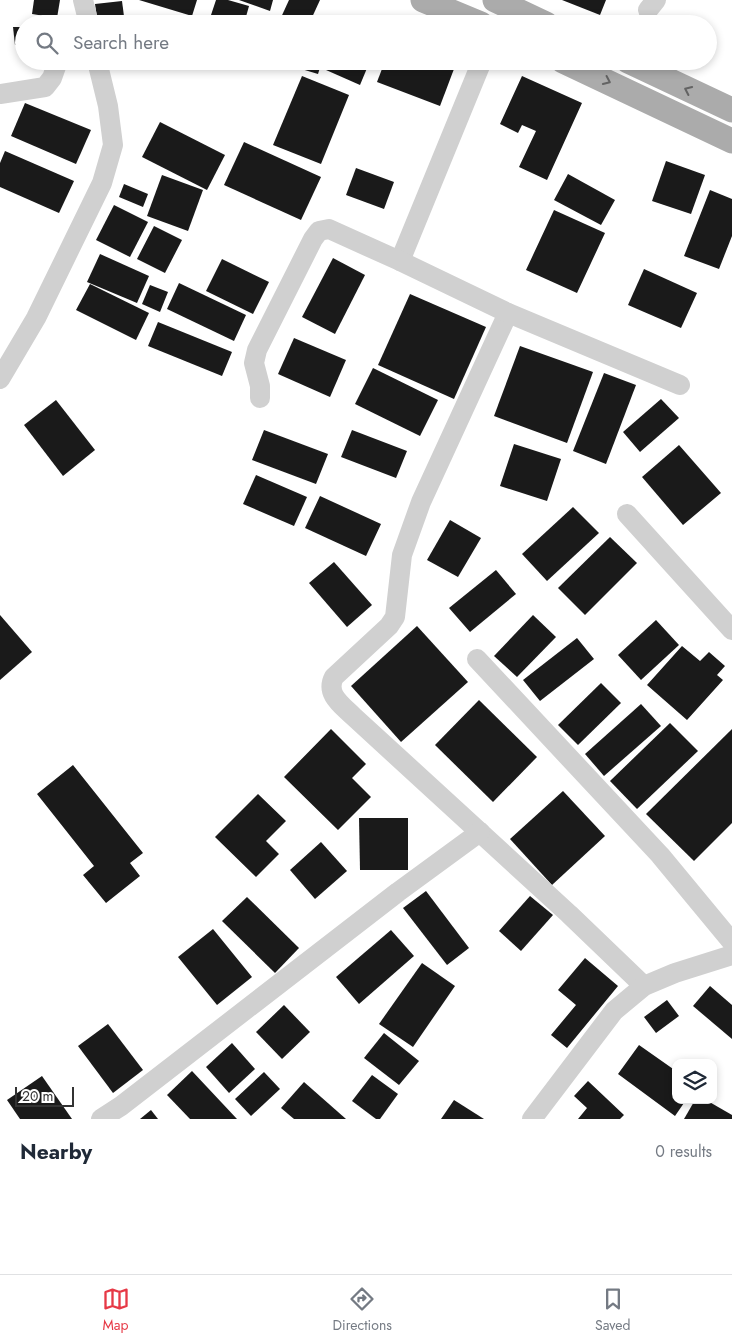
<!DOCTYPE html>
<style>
:root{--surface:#fff;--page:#f2f2f3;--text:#1f2937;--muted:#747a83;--line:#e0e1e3;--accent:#e63946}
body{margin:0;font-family:Jost,sans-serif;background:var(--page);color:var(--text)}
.controls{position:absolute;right:15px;bottom:15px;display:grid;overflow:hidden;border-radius:10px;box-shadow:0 2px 8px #0003}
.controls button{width:45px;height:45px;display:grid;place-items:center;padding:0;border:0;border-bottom:1px solid var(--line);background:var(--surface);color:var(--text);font:25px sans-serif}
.scale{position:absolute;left:15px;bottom:12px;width:59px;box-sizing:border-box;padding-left:5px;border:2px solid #333;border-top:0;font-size:14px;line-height:18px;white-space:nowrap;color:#333;-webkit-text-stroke:4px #fff;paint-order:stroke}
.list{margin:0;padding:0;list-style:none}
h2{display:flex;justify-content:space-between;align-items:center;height:65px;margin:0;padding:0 20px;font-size:21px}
h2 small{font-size:16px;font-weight:400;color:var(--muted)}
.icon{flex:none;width:28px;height:28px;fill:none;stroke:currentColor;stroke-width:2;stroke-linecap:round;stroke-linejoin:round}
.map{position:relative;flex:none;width:732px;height:1119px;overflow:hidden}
.search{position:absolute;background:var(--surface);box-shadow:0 2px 8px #0003;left:15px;right:15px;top:15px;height:55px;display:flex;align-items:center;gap:12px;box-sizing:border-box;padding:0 18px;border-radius:28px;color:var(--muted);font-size:19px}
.sheet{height:155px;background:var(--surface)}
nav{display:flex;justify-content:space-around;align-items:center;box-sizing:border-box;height:70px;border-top:1px solid var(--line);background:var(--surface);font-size:14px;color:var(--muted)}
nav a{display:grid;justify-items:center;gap:2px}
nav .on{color:var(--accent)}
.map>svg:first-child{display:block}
.building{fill:#1a1a1a}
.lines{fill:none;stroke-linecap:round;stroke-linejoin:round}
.minor{stroke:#d0d0d0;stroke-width:20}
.major{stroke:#ababab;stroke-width:25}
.oneway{stroke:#636363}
</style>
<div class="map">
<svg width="732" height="1119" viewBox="0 0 732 1119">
<rect width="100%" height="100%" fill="#fff"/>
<!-- building -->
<g class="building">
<polygon points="34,0 60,0 57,18 32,14"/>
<polygon points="139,0 197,0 192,16"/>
<polygon points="216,0 228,0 249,6 244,24 208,24"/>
<polygon points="239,0 273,0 270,11"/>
<polygon points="289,0 320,0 309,24 278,24"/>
<polygon points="562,0 606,0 600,15"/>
<polygon points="122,1 125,24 98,24 95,4"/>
<polygon points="350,17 367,24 347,24"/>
<polygon points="13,27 24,27 24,45 15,45"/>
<polygon points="300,61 322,61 318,74 298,68"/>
<polygon points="330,61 370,61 360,85 326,70"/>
<polygon points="385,61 457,61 440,106 377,82"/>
<polygon points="302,76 349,95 321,164 273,145"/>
<polygon points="522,76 582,103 547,180 519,167 536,131 522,125 518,133 500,124"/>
<polygon points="25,103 91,130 76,164 11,136"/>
<polygon points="160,122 225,155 207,190 142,157"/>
<polygon points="244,142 321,177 301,220 224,185"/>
<polygon points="5,151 74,181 59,213 0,187 0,163"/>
<polygon points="666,161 705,175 691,214 652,201"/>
<polygon points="356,168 394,182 384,209 346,195"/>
<polygon points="568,174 615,200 601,225 554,200"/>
<polygon points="162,175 203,190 188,231 147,216"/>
<polygon points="124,184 148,194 143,207 119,197"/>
<polygon points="710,190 732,199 732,236 719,269 684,256"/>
<polygon points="114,205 148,222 130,257 96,240"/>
<polygon points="554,210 605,233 577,293 526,270"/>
<polygon points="154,226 182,240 165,273 137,259"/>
<polygon points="100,254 149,276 137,303 87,282"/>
<polygon points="333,258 365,275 335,334 302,317"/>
<polygon points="222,259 269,282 253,314 206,291"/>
<polygon points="644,269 697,293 681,328 628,305"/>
<polygon points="179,283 246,315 234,341 167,309"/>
<polygon points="90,284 149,313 136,340 76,310"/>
<polygon points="150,285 168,292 160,312 142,304"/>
<polygon points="410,294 486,327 454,399 378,365"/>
<polygon points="158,322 232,352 222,376 148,346"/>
<polygon points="294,338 346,360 330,397 278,374"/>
<polygon points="520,346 593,372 567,443 494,416"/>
<polygon points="373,368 438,400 420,436 355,404"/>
<polygon points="604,373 636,385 606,464 573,451"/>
<polygon points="661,399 679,418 640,452 623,432"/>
<polygon points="56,400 95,450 63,476 24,425"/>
<polygon points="264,430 328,454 316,484 252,460"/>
<polygon points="352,430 407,451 396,478 341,457"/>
<polygon points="514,444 561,459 547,501 500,486"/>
<polygon points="679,445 721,493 683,525 642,477"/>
<polygon points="256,475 307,497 294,526 243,504"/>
<polygon points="320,496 381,524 366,556 305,528"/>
<polygon points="573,507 599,533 547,581 522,554"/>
<polygon points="450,520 481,538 458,577 427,560"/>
<polygon points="610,537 637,563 585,615 558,588"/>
<polygon points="334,562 372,605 347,627 309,583"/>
<polygon points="496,570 516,594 470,632 449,608"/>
<polygon points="0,615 32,652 0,680"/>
<polygon points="533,615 556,637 517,677 494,656"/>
<polygon points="656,620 679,645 641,680 618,655"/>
<polygon points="417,626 468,682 401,742 351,686"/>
<polygon points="577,638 594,659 540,701 523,680"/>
<polygon points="682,646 700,661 709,652 725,666 717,675 723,680 687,720 647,685"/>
<polygon points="601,683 621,703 578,745 558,725"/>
<polygon points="479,700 537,757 493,802 435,745"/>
<polygon points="641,704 661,726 604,776 585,754"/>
<polygon points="670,723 698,751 637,809 610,781"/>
<polygon points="331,729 366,764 352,778 371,797 338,830 284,777"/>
<polygon points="732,729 732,823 694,861 646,814"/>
<polygon points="73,765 143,853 130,863 140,876 106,903 83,875 94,866 37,794"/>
<polygon points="563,791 605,836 552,885 510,839"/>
<polygon points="258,794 286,821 266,841 279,854 256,877 215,837"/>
<polygon points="359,818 408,818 408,870 360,870"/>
<polygon points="321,842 347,871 315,899 290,870"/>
<polygon points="426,891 469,948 447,965 403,908"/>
<polygon points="530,896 553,915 521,951 499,931"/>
<polygon points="247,897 299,948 275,973 222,921"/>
<polygon points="213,929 252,977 217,1005 178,957"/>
<polygon points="391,930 414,956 359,1004 336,977"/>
<polygon points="585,958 618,986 567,1048 551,1035 576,1005 558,990"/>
<polygon points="422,963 455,986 413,1047 379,1024"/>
<polygon points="710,986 732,1005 732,1039 693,1006"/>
<polygon points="667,1000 679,1016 656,1033 644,1017"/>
<polygon points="284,1005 310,1032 282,1059 256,1032"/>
<polygon points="108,1024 143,1070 113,1093 78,1046"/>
<polygon points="384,1033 419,1061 399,1085 364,1058"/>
<polygon points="232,1043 255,1069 229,1093 206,1067"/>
<polygon points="639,1045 676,1071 676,1100 686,1100 675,1116 618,1074"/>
<polygon points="192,1071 237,1119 190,1119 167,1095"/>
<polygon points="264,1072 280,1089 251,1116 235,1099"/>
<polygon points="372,1075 398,1094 380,1119 376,1119 352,1101"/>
<polygon points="42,1076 72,1119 20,1119 7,1100"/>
<polygon points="588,1081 624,1115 620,1119 578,1119 587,1108 574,1096"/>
<polygon points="304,1082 346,1119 294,1119 281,1108"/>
<polygon points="454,1100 484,1119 441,1119"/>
<polygon points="695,1100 706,1100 732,1115 732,1119 684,1119"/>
<polygon points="151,1110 158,1119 140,1119"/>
</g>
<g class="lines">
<!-- minor -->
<g class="minor">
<polyline points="83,0 89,24"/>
<polyline points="648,10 656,0"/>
<polyline points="0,94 45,87 52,78 58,61"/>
<polyline points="400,261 482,61"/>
<path d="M508,313l-87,189 -19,53 -7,62 -6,9 -55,51c-9,17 8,28 19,39l216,198 75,72"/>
<polyline points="0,379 36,318 102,183 113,145 108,106 97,61"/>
<polyline points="260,398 260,386 254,363 257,350 313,239 319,231 329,229 400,261 508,313 680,385"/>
<polyline points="627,514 732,630"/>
<polyline points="477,659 660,855 732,942"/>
<polyline points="101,1119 121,1106 398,892 480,832"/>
<polyline points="532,1119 614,1011 644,986 675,973 732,955"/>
</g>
<!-- major -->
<g class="major">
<polyline points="423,0 481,24"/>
<polyline points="495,0 546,24"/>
<polyline points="563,61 732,141"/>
<polyline points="628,61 732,110"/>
</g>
</g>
<!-- one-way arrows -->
<defs><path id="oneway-chevron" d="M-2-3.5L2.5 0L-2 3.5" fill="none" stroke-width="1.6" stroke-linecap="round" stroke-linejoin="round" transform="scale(1.25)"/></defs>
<g class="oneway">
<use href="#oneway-chevron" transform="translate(607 81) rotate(25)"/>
<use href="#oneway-chevron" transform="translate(688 90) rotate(-155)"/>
</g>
</svg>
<div class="controls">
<button><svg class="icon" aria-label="layers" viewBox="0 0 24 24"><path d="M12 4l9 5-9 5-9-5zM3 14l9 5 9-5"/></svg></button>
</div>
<div class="scale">20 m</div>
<div class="search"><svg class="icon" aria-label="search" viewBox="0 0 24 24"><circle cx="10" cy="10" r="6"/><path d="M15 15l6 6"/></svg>Search here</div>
</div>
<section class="sheet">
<h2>Nearby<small>0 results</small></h2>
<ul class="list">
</ul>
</section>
<nav>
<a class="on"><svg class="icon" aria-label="map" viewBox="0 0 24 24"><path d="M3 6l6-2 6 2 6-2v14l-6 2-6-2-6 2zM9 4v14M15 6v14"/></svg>Map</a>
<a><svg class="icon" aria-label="directions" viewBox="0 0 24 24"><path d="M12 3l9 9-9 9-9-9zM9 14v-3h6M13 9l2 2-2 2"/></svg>Directions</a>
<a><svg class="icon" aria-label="saved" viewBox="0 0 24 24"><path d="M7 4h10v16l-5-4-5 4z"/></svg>Saved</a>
</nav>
